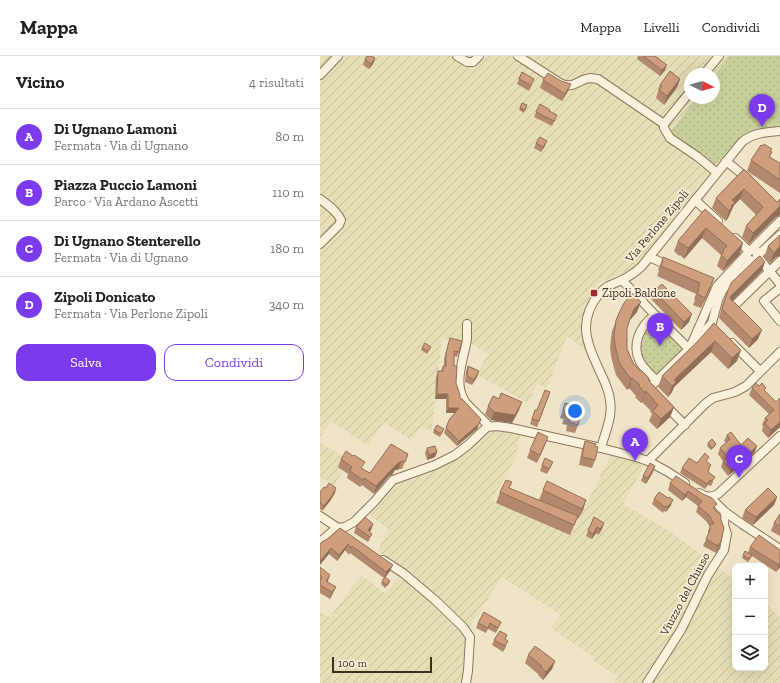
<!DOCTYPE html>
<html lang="it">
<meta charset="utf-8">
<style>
:root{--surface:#fff;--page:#f2f2f2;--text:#222;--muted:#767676;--line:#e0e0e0;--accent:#7c3aed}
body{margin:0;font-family:"Zilla Slab",serif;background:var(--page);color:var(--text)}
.controls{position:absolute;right:12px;bottom:12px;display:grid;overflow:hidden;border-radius:8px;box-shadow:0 4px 16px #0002}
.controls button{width:36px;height:36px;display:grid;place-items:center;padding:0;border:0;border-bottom:1px solid var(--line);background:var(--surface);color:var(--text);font:20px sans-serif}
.compass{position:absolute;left:364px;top:12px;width:36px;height:36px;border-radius:50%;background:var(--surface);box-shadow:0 4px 16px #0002;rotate:96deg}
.scale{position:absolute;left:12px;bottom:10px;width:100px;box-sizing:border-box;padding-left:4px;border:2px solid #3d2e20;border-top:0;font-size:11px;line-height:14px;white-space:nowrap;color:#3d2e20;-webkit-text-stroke:3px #f7eed8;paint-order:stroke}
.you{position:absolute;left:255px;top:355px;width:14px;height:14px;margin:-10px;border:3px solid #fff;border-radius:50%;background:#1a73e8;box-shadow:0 0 0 6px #1a73e833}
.badge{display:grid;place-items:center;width:26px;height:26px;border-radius:50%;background:var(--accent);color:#fff;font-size:13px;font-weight:700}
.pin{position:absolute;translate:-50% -33px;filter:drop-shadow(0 1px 2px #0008)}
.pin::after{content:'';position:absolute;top:21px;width:14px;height:12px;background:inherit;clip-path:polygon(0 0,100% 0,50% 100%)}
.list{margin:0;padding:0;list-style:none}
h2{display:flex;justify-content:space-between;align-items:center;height:52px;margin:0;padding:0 16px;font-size:17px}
h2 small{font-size:13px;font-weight:400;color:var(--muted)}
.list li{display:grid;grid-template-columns:26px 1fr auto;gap:12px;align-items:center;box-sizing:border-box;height:56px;padding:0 16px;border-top:1px solid var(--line)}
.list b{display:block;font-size:15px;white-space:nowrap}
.list p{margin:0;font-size:13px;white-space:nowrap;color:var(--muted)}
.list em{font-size:13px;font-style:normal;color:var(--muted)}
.actions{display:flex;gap:8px;padding:12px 16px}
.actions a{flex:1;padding:9px 0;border:1px solid var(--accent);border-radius:12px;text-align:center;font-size:14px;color:var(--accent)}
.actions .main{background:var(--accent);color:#fff}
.icon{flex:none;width:22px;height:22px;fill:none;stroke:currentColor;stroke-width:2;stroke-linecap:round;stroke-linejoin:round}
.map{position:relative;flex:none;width:460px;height:627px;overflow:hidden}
header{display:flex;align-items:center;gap:24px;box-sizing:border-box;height:56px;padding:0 20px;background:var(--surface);border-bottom:1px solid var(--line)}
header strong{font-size:19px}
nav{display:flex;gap:22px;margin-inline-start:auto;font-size:14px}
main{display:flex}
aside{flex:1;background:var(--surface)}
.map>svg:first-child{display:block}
.farmland{fill:url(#farmland-furrows)}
.park{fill:url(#park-dots)}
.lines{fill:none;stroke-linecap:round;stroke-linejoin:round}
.minor-casing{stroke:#8d765c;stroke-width:10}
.minor{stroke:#faf1dc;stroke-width:8}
.wall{fill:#b2896c}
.shaded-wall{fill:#916f58}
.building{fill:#cf9f7d;stroke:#916f58}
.poi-dot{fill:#9e2a2b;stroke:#f7eed8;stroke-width:1.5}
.labels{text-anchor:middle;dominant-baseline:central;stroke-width:3.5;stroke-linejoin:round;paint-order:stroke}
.street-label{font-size:12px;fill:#3d2e20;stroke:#f7eed8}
.poi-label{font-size:12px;fill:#3d2e20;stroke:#f7eed8;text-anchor:start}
</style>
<header>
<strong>Mappa</strong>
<nav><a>Mappa</a><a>Livelli</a><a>Condividi</a></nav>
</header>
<main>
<aside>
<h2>Vicino<small>4 risultati</small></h2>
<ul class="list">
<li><span class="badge">A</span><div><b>Di Ugnano Lamoni</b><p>Fermata · Via di Ugnano</p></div><em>80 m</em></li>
<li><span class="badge">B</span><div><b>Piazza Puccio Lamoni</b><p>Parco · Via Ardano Ascetti</p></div><em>110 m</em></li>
<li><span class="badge">C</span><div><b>Di Ugnano Stenterello</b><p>Fermata · Via di Ugnano</p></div><em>180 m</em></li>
<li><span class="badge">D</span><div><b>Zipoli Donicato</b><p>Fermata · Via Perlone Zipoli</p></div><em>340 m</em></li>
</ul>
<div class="actions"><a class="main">Salva</a><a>Condividi</a></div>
</aside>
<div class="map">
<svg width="460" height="627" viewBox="0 0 460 627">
<defs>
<pattern id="farmland-furrows" width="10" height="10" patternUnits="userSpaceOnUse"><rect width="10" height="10" fill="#e6deb5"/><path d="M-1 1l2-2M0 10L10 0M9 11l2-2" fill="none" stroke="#c6bf9b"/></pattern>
<pattern id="park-dots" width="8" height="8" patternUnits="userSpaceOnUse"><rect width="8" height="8" fill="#c9cf9b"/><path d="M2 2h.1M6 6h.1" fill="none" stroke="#aeb285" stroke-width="1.8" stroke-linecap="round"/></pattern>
</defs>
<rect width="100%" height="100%" fill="#f0e4c8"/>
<!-- farmland -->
<g class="farmland">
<polygon points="0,0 410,0 394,20 394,18 370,18 370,42 377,42 350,76 393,112 314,212 279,227 266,249 261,272 265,294 247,280 227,332 217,328 208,347 157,319 168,297 152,288 122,282 112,375 101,371 92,385 64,366 48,390 11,365 0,381"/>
<polygon points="169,374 200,378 196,401 172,444 251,479 291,398 324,410 303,448 348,474 415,524 415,612 445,612 445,548 460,561 460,627 294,627 298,621 273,604 275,602 231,572 241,559 182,521 151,569 146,583 142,627 0,627 0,556 10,561 41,519 65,537 85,514 58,495 68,472 50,460 78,426 137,403"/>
<polygon points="0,386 28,404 15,430 0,421"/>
</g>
<!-- park -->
<g class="park">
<polygon points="410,0 460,0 460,71 432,75 415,87 393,112 350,76 377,42 394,42 394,20"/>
<polygon points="334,261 365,292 336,321 328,313 319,296 320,278"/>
</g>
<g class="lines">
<!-- minor casing -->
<g class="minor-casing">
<g id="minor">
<polyline points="137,0 147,6 153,6 159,0"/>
<path d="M198,0l42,27c15,7 17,-4 31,-5 0,0 6,1 7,1l66,45"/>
<polyline points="384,18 399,0"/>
<polyline points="0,19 18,0"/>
<polyline points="370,36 344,68 344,72 350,82 378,101 396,116"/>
<polyline points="406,105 428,123"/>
<path d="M0,143c8,6 17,12 21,21l-2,5 -19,19"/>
<polyline points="375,144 398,165"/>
<polyline points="415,182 429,195"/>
<polyline points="431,194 460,165"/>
<path d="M437,200l-1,-5 -4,-1 -3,1 -3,4c1,4 4,6 8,6l3,-2v-3l23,-21"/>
<polyline points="329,201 350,210"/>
<polyline points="438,201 460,228"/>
<polyline points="302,224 335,259 369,293"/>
<polyline points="460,232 444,245 460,265"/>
<polyline points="413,251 460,205"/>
<path d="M335,259c-15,11 -24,29 -15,47 4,7 11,13 17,19"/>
<path d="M147,268c0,5 0,10 0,15 -3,20 -15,45 -1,64l23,23"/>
<polyline points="372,287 397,230 426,199"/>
<polyline points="412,287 440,315"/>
<polyline points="333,337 329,332 369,293 392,267 398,244 403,233 432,205"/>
<polyline points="344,348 365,369"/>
<path d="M281,392c4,-16 12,-31 9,-48 -1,-9 -5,-18 -9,-26 -13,-29 -25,-51 -2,-80 6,-8 14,-10 23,-14 8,-4 14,-8 20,-14l100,-124c11,-9 24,-10 38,-11"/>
<polyline points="328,405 386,347 393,342 415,336 426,330 460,296"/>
<path d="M379,437c7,4 12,5 19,1l62,-58"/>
<polyline points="390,441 405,456 422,468 460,493"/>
<polyline points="0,460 21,474"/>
<polyline points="0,486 14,474 18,472 25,471 34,466 54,446 73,424 115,409 135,399 148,389 167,371 177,370 191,372 281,392 316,401 328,405 348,416 365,427"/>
<polyline points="63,504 83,517 115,544 143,571 150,581 148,615 146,627"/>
<polyline points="327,627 361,574 388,519 404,494 407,478 404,469 405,456"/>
</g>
</g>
<!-- minor -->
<use href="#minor" class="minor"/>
</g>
<!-- wall -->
<g class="wall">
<polygon points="318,0 336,0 345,14 340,20 317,3"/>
<polygon points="55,2 53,8 49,13 43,9 45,3"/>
<polygon points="199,23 212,29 209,35 197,28"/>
<polygon points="360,23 357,31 344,49 336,42 340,29"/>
<polygon points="223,24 241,25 248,35 242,45 220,32"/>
<polygon points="202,47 207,49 204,57 199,54"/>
<polygon points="230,55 235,64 232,70 214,61 216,56"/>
<polygon points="216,87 225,90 221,96 214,92"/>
<polygon points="451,95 452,96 450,101 460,107 460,137 427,115 431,104"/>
<polygon points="423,114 457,146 460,143 460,158 459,160 456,161 429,188 422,181 426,170 436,159 420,143 414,149 408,162 406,165 392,152 396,142"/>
<polygon points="385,153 420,198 403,215 397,210 401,199 382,182 364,203 360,199 359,200 354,195 358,185"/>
<polygon points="460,179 460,200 456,201 450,207 444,201 448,190"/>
<polygon points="343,201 390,233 381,252 373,249 375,244 374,243 376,238 337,220 339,215 338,214"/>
<polygon points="442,215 412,245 438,283 429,292 399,262 403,246 407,237"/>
<polygon points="334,235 369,266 361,274 331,243"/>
<polygon points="301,253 317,256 310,264 307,272 307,293 313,307 329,325 354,351 350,361 337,373 329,365 332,358 330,355 330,354 322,346 321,347 315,341 316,340 309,332 307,334 296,319 294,312 291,300 290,291 292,275"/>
<polygon points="394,267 417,305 408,313 391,296 354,331 352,336 348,341 338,331 342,320 377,286"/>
<polygon points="130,282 139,296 137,301 134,300 134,310 136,327 140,342 161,363 157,373 137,390 124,377 129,364 135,357 126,357 126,343 115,343 116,321 118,315 121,315 123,310 124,310 124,303"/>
<polygon points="111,291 107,298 101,294 102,292"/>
<polygon points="148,310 159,315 157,321 152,329 145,326 146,315"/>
<polygon points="432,332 445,336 456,346 460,342 460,371 448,382 442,375 443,370 442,369 445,362 449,358 429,339"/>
<polygon points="230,336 217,371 210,368 215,354 217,354"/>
<polygon points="245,347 258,361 258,369 255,377 246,375 247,369 242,368 244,363 240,362"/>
<polygon points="168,350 199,354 192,367 171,364 165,358"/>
<polygon points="124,373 120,381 113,377 114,374"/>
<polygon points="407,379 421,389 435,396 408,420 401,411 403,405 398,398 400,392 406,387 404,385"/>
<polygon points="265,385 275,390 275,404 272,412 259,409 262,394"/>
<polygon points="388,387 396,388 395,390 391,394 387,390"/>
<polygon points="225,389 217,407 207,402 210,394"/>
<polygon points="107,392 117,396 115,401 107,404 105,397"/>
<polygon points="88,398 82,413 79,413 78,414 75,414 72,419 69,420 54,438 42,429 40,431 27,422 28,418 18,411 21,403 43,413 50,417"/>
<polygon points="387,406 391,409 388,417 393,426 391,430 388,429 385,433 360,417 362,412 377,407"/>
<polygon points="222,409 231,411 227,418 220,415"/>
<polygon points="335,410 333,416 326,428 321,425 323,420"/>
<polygon points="356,420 395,453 401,485 399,492 396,497 383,490 388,479 388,475 390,471 386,465 376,456 378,450 366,441 362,445 348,434 350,427"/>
<polygon points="189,432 223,446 219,444 223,434 266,444 263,454 258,463 257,462 254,470 250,479 176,447 180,436"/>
<polygon points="0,436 15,437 10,445 2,455 0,453"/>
<polygon points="457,441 454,449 433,469 422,462 425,454"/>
<polygon points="334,443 351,449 346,456 344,455 343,457 332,448"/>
<polygon points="460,458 460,480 451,475 454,467"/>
<polygon points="274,461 282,473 278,479 276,477 272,483 266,480"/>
<polygon points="53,468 51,474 50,476 50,483 48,486 34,477 36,471"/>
<polygon points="20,472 70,515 65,521 70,525 69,528 65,532 61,528 62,525 64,522 30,497 29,499 25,494 17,505 9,498 6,484"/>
<polygon points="430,491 460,494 460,511 456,516 432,500 428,506 422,502 423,499 428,497"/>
<polygon points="0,511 13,537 10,543 0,537"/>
<polygon points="181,566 176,577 168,573 166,577 156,572 158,567"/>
<polygon points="187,579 185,583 186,591 183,596 172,589 174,584"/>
<polygon points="208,599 235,605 232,613 223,624 218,619 218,618 205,607"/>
</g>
<!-- shaded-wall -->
<g class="shaded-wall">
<polygon points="55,2 53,8 49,13 51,8"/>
<polygon points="347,9 345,14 340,20 342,14"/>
<polygon points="360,23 357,31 344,49 347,40"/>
<polygon points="251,28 248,35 242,45 245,38"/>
<polygon points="227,85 225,90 221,96 223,91"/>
<polygon points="424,133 420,143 414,149 408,162 406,165 412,144"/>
<polygon points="460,150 460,158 459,160 456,161 429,188 433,177"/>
<polygon points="386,172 382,182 364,203 368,192"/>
<polygon points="423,187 420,198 403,215 407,205"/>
<polygon points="460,190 460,200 456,201 450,207 454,197"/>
<polygon points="445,206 442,215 408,249 411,240"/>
<polygon points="394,222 390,233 381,252 385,242"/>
<polygon points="321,246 317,256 310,264 306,273 314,253"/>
<polygon points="372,258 369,266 361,274 364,266"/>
<polygon points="442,274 438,283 429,292 432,283"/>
<polygon points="395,285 391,296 354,331 352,336 348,341 354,324"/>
<polygon points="421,294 417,305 408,313 412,302"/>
<polygon points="159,315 157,321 152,329 154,324"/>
<polygon points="312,322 309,332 307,334 311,323"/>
<polygon points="326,335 322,346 321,347 325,337"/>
<polygon points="117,338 128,338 126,343 115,343"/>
<polygon points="202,346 199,354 192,367 171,364 174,356"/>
<polygon points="354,351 350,361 337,373 341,363"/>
<polygon points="128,352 139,352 137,357 126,357"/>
<polygon points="161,363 157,373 137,390 139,385"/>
<polygon points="460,366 460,371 448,382 451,374"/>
<polygon points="228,381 225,389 217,407 220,399"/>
<polygon points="396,388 395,390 391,394 392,392"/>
<polygon points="437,390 435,396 408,420 411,414"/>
<polygon points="117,396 115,401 107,404 109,399"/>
<polygon points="81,406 78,414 75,414 72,419 69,420 54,438 56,430 78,407"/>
<polygon points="335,410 333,416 326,428 328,422"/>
<polygon points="16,432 15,437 10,445 2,455 4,450"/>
<polygon points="368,435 366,441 362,445 365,439"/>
<polygon points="457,441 454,449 433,469 436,461"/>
<polygon points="266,444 263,454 258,463 262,453"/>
<polygon points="353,444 351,449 346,456 348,451"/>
<polygon points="284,467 282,473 278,479 280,473"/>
<polygon points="53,468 51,474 46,480 48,474"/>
<polygon points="277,471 276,477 272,483 273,478"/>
<polygon points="401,485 399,492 396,497 398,490"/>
<polygon points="28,488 25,494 17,505 19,499"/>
<polygon points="11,492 9,498 0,509 0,505"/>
<polygon points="460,507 460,511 456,516 459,509"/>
<polygon points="73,509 70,515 64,523 66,516"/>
<polygon points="10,519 8,525 4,531 6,525"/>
<polygon points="16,531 10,543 12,536"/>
<polygon points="235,605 232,613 223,624 226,616"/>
</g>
<!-- building -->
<g class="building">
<polygon points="47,0 52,0 55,2 51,8 45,3"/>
<polygon points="323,0 335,0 347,9 342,14"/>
<polygon points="350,15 360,23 347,40 339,34 342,30 340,29"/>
<polygon points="202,16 214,23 211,29 199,23"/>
<polygon points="228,17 241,25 251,28 245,38 223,24"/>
<polygon points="202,47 207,49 205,54 200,52"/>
<polygon points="220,48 230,54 229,55 237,59 234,65 216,56"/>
<polygon points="220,81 227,85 223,91 216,87"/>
<polygon points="444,88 452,93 450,95 452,96 449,101 460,107 460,124 431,104 441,89 442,90"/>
<polygon points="423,114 425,114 457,146 460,143 460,150 433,177 426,170 443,151 424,133 412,144 415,146 411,150 412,151 409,155 396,142"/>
<polygon points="385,153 423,187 407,205 401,199 404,195 403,194 407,190 386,172 368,192 363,188 363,189 358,185"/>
<polygon points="460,179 460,190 454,197 448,190"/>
<polygon points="440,200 445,206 411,240 410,242 412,245 415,247 442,274 432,283 402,253 407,237 411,227 438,201"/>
<polygon points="343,201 394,222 385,242 377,238 379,233 378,233 380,227 341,210 343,204 342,204"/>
<polygon points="342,228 372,258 364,266 334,235"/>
<polygon points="312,237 321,246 314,253 310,263 307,272 307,293 313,307 320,315 321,314 328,321 329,325 354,351 341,363 333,355 338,349 334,345 334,344 326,335 325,337 319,330 320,329 312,322 311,323 300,308 298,302 295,289 294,281 296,264 301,253 304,247"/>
<polygon points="394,267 421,294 412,302 395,285 354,324 356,326 352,330 342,320 377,286"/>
<polygon points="130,282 142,285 139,296 134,295 134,310 137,310 136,327 140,339 140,342 142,343 161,363 159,368 139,385 126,372 129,364 139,352 128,352 128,338 117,338 118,315 123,315 123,310 126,310 126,297"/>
<polygon points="105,287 111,291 108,295 102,292"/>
<polygon points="148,310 159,315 154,324 147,320"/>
<polygon points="436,327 439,330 442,327 446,332 444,334 456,346 460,342 460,366 451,374 445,367 448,364 445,362 454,354 432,332"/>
<polygon points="225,334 230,336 219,365 212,363 215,354 217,354"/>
<polygon points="181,337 202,346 195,359 174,356 168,350 173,340 179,343"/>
<polygon points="245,347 250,348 249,352 260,355 258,361 260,361 258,369 249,366 250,361 245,360 246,355 243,354"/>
<polygon points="117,369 124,373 121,378 114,374"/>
<polygon points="218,376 228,381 220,399 210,394"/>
<polygon points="411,376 421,389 428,382 437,390 411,414 403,405 408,401 400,392 410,383 407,379"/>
<polygon points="392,383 396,388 392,392 388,387"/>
<polygon points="265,385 276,388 275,390 278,391 275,404 262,401"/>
<polygon points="71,388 88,398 85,406 81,405 81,406 78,407 72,413 56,430 44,422 43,424 30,415 32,411 21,403 26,395 33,400 34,399 45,406 41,412 50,417"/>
<polygon points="115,390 117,396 109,399 107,392"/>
<polygon points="385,397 389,401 386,405 391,409 388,413 389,414 388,416 395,421 392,425 390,424 387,428 362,412 369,402 377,407"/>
<polygon points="225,402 233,406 229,413 222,409"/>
<polygon points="330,407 335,410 328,422 323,420"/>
<polygon points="356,420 383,438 392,442 397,448 393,452 401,460 401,464 404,472 401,485 398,490 386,483 390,474 390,468 394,468 389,459 378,450 382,445 368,435 365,439 350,427"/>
<polygon points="186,424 192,426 189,432 258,460 254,469 180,436"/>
<polygon points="227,425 266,444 262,453 223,434"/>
<polygon points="9,427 16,432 12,440 4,450 0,447 0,436 4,431 6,432"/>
<polygon points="448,432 457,441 436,461 425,454"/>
<polygon points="339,436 348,442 349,441 353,444 348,451 346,450 345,451 334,443"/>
<polygon points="460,458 460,470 454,467"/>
<polygon points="45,461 53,468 48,474 52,478 50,481 36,471"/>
<polygon points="274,461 284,467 280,473 277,471 273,478 268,475"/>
<polygon points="20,472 73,509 66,516 32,490 31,492 28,488 19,499 11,492 0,505 0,488 3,485 6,484"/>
<polygon points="439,479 460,494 460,507 459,509 430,491"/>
<polygon points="425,495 432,499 429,503 423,499"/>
<polygon points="0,511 10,519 6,525 16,531 12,536 0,529 0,525 2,521 0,519"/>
<polygon points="65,521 70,525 66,529 62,525"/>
<polygon points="164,556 181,566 178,572 170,567 168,572 158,567"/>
<polygon points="180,575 187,579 185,583 188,585 185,590 174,584"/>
<polygon points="215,590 235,605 226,616 221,611 222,610 208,599"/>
</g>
<!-- markers -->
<rect class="poi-dot" x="270" y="233" width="8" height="8" rx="2"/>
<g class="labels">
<!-- street labels -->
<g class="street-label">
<text transform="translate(337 170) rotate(-50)">Via Perlone Zipoli</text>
<text transform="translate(365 538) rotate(-62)">Viuzzo del Chiuso</text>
</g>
<!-- poi labels -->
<g class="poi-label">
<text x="282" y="237">Zipoli Baldone</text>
</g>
</g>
</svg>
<div class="controls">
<button>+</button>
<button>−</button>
<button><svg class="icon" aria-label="layers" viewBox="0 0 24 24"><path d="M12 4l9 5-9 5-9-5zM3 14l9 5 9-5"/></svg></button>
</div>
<svg class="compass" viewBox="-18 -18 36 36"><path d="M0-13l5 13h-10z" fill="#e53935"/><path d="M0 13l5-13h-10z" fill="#767676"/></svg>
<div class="scale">100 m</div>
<div class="you"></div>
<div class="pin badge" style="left:315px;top:405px">A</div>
<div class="pin badge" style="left:340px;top:290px">B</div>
<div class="pin badge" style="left:419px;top:422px">C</div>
<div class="pin badge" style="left:442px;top:71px">D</div>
</div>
</main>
